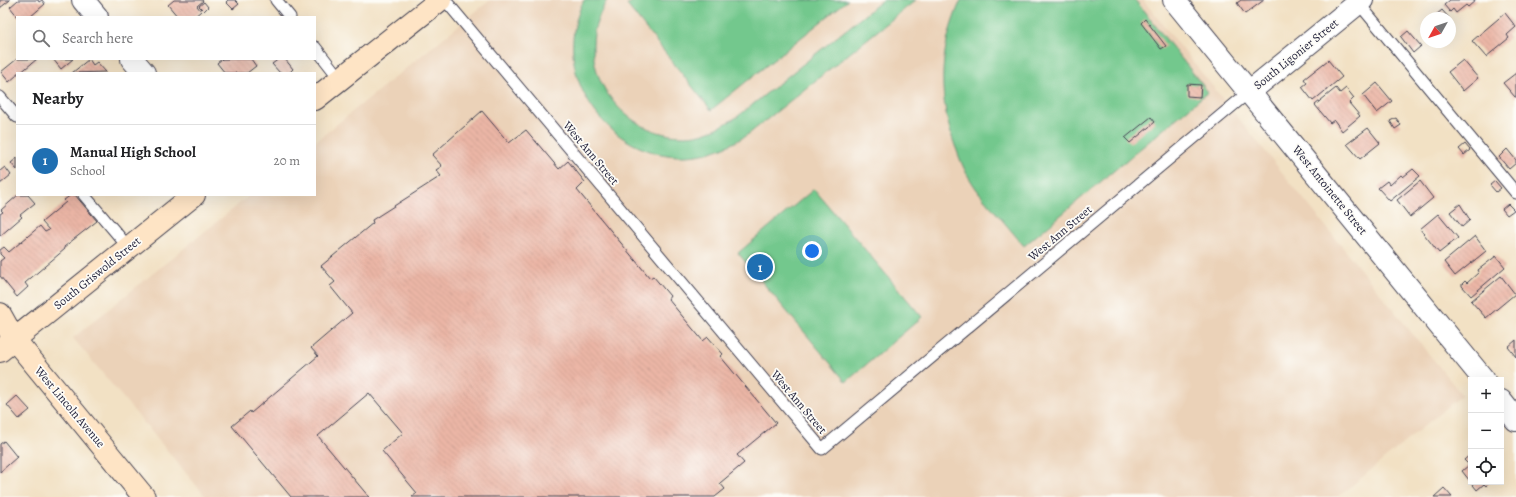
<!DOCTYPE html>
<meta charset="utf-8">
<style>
:root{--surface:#fff;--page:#f2f2f2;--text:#202124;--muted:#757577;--line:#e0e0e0;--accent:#1f6fb2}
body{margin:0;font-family:Alegreya,serif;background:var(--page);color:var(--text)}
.controls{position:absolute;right:12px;bottom:12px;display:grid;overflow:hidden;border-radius:0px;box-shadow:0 4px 16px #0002}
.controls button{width:36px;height:36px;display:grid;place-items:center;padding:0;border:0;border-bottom:1px solid var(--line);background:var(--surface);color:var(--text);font:20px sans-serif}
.compass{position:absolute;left:1420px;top:12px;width:36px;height:36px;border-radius:50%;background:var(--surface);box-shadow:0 4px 16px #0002;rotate:230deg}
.you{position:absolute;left:812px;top:251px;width:14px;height:14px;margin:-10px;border:3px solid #fff;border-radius:50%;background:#1a73e8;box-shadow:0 0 0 6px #1a73e833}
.badge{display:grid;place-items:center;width:26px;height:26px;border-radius:50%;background:var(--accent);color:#fff;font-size:13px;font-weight:700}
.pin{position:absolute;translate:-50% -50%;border:2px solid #fff;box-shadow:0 1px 4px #0006}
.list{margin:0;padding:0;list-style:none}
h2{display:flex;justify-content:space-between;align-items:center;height:52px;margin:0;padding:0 16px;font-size:17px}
h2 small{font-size:13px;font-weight:400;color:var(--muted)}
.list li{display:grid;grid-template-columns:26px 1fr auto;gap:12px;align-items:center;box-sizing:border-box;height:72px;padding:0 16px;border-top:1px solid var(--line)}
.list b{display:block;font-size:15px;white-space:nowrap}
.list p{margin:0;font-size:13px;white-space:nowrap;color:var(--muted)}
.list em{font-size:13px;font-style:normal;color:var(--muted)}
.icon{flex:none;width:22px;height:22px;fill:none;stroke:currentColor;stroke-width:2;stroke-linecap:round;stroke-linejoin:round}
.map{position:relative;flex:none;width:1516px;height:497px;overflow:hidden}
.search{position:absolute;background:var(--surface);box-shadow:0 4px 16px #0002;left:16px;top:16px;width:300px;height:44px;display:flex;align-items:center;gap:10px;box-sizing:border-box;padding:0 14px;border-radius:0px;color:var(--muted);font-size:15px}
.panel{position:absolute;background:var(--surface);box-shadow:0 4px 16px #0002;left:16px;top:72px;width:300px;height:124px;border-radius:0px}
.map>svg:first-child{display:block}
.built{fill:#ebd2b8}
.park{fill:#73c88d;stroke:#4a7564}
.building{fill:url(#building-back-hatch)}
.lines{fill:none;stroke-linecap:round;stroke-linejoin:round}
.lane-casing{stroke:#413f50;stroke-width:13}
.street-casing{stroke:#413f50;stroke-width:24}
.secondary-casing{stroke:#413f50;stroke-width:24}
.lane{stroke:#fff;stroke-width:11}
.street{stroke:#fff;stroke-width:22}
.secondary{stroke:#fee4c5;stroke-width:22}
.labels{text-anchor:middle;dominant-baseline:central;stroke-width:3.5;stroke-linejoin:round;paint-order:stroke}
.street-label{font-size:12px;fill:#22223b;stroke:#fdfcf7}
</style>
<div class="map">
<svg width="1516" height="497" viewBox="0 0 1516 497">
<defs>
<pattern id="building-back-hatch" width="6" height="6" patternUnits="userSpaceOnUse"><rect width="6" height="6" fill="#ebb6a6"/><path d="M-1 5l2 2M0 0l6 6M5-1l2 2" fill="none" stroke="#c99c90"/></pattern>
</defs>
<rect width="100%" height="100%" fill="#fdfcf7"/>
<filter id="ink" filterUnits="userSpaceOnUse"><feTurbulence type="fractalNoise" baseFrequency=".025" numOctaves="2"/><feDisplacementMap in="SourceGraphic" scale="8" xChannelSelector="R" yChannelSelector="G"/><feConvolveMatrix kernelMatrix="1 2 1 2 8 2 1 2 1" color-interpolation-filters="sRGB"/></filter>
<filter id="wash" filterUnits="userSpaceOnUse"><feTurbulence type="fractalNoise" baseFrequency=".012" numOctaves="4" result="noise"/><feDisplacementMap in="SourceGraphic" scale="16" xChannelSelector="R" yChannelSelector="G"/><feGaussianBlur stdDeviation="0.9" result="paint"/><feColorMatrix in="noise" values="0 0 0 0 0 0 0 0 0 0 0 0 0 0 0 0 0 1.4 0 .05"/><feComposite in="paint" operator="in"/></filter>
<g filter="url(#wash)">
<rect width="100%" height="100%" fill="#f2e1c4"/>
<!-- built -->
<polygon class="built" points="490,0 1143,0 1462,395 1338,497 206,497 73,338 250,195 315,195 315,142"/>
<!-- park -->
<g class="park">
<path d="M584,0h23c-5,9 -9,18 -12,28 -13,59 41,116 101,107 15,-3 28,-10 41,-18l146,-117h33l-166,133c-21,14 -45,24 -71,23 -76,-2 -131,-86 -95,-156z"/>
<polygon points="634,0 848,0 711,110 627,5"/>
<path d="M961,0h174l73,92 -184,154c-9,-10 -17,-21 -26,-31 -10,-12 -20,-22 -28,-36 -8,-12 -12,-26 -17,-39 -16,-49 -13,-93 8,-140z"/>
<polygon points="814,189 922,317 846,382 738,253"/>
</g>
<g id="blocks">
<!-- building -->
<g class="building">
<polygon points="0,0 10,0 0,8"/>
<polygon points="18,0 38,0 39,2 42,0 45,4 30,17 18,17 10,7"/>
<polygon points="174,0 202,0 203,1 197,6 201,11 194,17 178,17 168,5"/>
<polygon points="228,0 235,0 239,4 233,9 226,2"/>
<polygon points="1241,0 1264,0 1245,14 1237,3"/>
<polygon points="1450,0 1476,0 1468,7 1466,5 1456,13 1453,9 1450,12 1444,5"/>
<polygon points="204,2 208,7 204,11 199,6"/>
<polygon points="1442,10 1449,18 1438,18 1436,15"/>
<polygon points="1505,13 1516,27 1507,35 1509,38 1486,57 1472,41"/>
<polygon points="1145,19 1166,46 1161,49 1141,23"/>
<polygon points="1408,31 1421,46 1413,53 1401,37"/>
<polygon points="17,59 37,59 20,73 17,73 17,75 9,82 1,72"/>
<polygon points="53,59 73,59 61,69"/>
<polygon points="89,59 93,65 97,62 106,72 72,73"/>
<polygon points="222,59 251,59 256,66 247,73 225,73 217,63"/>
<polygon points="279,59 285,59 293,69 289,73 280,73 272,64"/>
<polygon points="1328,60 1342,77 1313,101 1302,87 1307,83 1304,79"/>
<polygon points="1463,60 1478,78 1463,91 1448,72"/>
<polygon points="1516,73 1516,97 1515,97 1503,83"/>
<polygon points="1377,83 1392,101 1377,113 1363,95"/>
<polygon points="1187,84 1201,85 1200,97 1187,96"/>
<polygon points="1336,88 1340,93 1346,88 1354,98 1349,103 1360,116 1342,131 1334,120 1330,123 1315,105"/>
<polygon points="482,111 509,143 526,130 559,169 568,161 585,182 577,190 650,278 653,276 670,296 668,299 703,341 708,337 723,354 720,356 776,423 737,455 744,463 720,483 725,489 715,497 412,497 417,493 382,451 403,433 369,393 318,436 369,497 291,497 232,426 250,411 251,413 318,356 311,348 352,313 330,286 335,282 321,266 373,223 372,220 441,176 436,170 442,166 432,155"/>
<polygon points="1151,117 1155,122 1130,143 1125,138"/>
<polygon points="1396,118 1401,125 1395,129 1390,121"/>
<polygon points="1368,128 1380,143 1360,159 1347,144"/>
<polygon points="1465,144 1470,150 1464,155 1459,149"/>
<polygon points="1507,149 1516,160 1516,163 1509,169 1499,157"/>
<polygon points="17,158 17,170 11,163"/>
<polygon points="5,167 11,175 0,184 0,171"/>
<polygon points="1413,169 1420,176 1390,201 1378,188 1387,181 1390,185 1401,175 1403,177"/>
<polygon points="1420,181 1433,198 1410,217 1397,200"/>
<polygon points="1495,181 1501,188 1496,192 1490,185"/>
<polygon points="18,195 28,195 35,203 20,215 22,217 0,236 0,214 3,212 1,210"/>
<polygon points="71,195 75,195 97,221 64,247 65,249 25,283 28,287 17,297 0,276 0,261 4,258 0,254 0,250 4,247 9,252 40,226 45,232 49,230 42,222 66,202 64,200"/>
<polygon points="1460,204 1470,220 1462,227 1450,212"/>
<polygon points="1508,204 1514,210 1507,215 1502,209"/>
<polygon points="1438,214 1458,238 1439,253 1420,229"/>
<polygon points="1475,236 1486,251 1455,276 1444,262"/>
<polygon points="1496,256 1505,267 1471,296 1462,286 1462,284 1465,281 1467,283 1479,272 1478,270"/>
<polygon points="1501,276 1515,294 1486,318 1471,301"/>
<polygon points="1516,340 1516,357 1508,347"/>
<polygon points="17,396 30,410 19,419 7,405"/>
<polygon points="4,441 17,457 0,472 0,444"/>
<polygon points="1471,454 1471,482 1490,482 1486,486 1484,484 1477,490 1462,471 1469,465 1464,460"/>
<polygon points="1444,488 1452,497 1434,497"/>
</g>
</g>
</g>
<g filter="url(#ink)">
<use href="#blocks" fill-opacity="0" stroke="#413f50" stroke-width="1"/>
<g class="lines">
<!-- lane casing -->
<g class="lane-casing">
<g id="lane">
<polyline points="276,0 290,17"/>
<polyline points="445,0 822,449 1249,92"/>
<polyline points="1356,0 1516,193"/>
<polyline points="315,47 340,79"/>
<polyline points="0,97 17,117"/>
<polyline points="84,195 129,248"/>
</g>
</g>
<!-- street casing -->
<g class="street-casing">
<g id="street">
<polyline points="83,0 97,17"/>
<polyline points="1174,0 1484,380"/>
<polyline points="132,59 144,73"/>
<polyline points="1249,92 1362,0"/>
<polyline points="1501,401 1516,420"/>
</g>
</g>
<!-- secondary casing -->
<g class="secondary-casing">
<g id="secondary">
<polyline points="315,99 440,0"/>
<polyline points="0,314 14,339 144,497"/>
<polyline points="0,351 194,195"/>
</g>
</g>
<!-- lane -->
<use href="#lane" class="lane"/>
<!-- street -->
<use href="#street" class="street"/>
<!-- secondary -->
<use href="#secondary" class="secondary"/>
</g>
</g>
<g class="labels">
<!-- street labels -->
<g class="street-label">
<text transform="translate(1296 54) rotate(-39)">South Ligonier Street</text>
<text transform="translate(591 153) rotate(50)">West Ann Street</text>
<text transform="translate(1330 190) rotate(51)">West Antoinette Street</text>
<text transform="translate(1060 233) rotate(-40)">West Ann Street</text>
<text transform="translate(97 273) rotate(-39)">South Griswold Street</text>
<text transform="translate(799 402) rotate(50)">West Ann Street</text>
<text transform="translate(70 407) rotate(50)">West Lincoln Avenue</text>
</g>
</g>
</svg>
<div class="controls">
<button>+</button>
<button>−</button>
<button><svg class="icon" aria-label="locate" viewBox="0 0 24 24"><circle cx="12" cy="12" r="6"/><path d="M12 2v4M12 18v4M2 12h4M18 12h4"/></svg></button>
</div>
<svg class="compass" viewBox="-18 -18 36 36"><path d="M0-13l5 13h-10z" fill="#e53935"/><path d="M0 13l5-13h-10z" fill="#757577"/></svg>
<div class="you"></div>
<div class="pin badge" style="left:760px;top:267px">1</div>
<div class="search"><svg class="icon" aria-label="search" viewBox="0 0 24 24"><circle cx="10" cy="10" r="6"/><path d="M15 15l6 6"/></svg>Search here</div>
<section class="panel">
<h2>Nearby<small></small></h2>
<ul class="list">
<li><span class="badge">1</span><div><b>Manual High School</b><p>School</p></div><em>20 m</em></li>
</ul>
</section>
</div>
